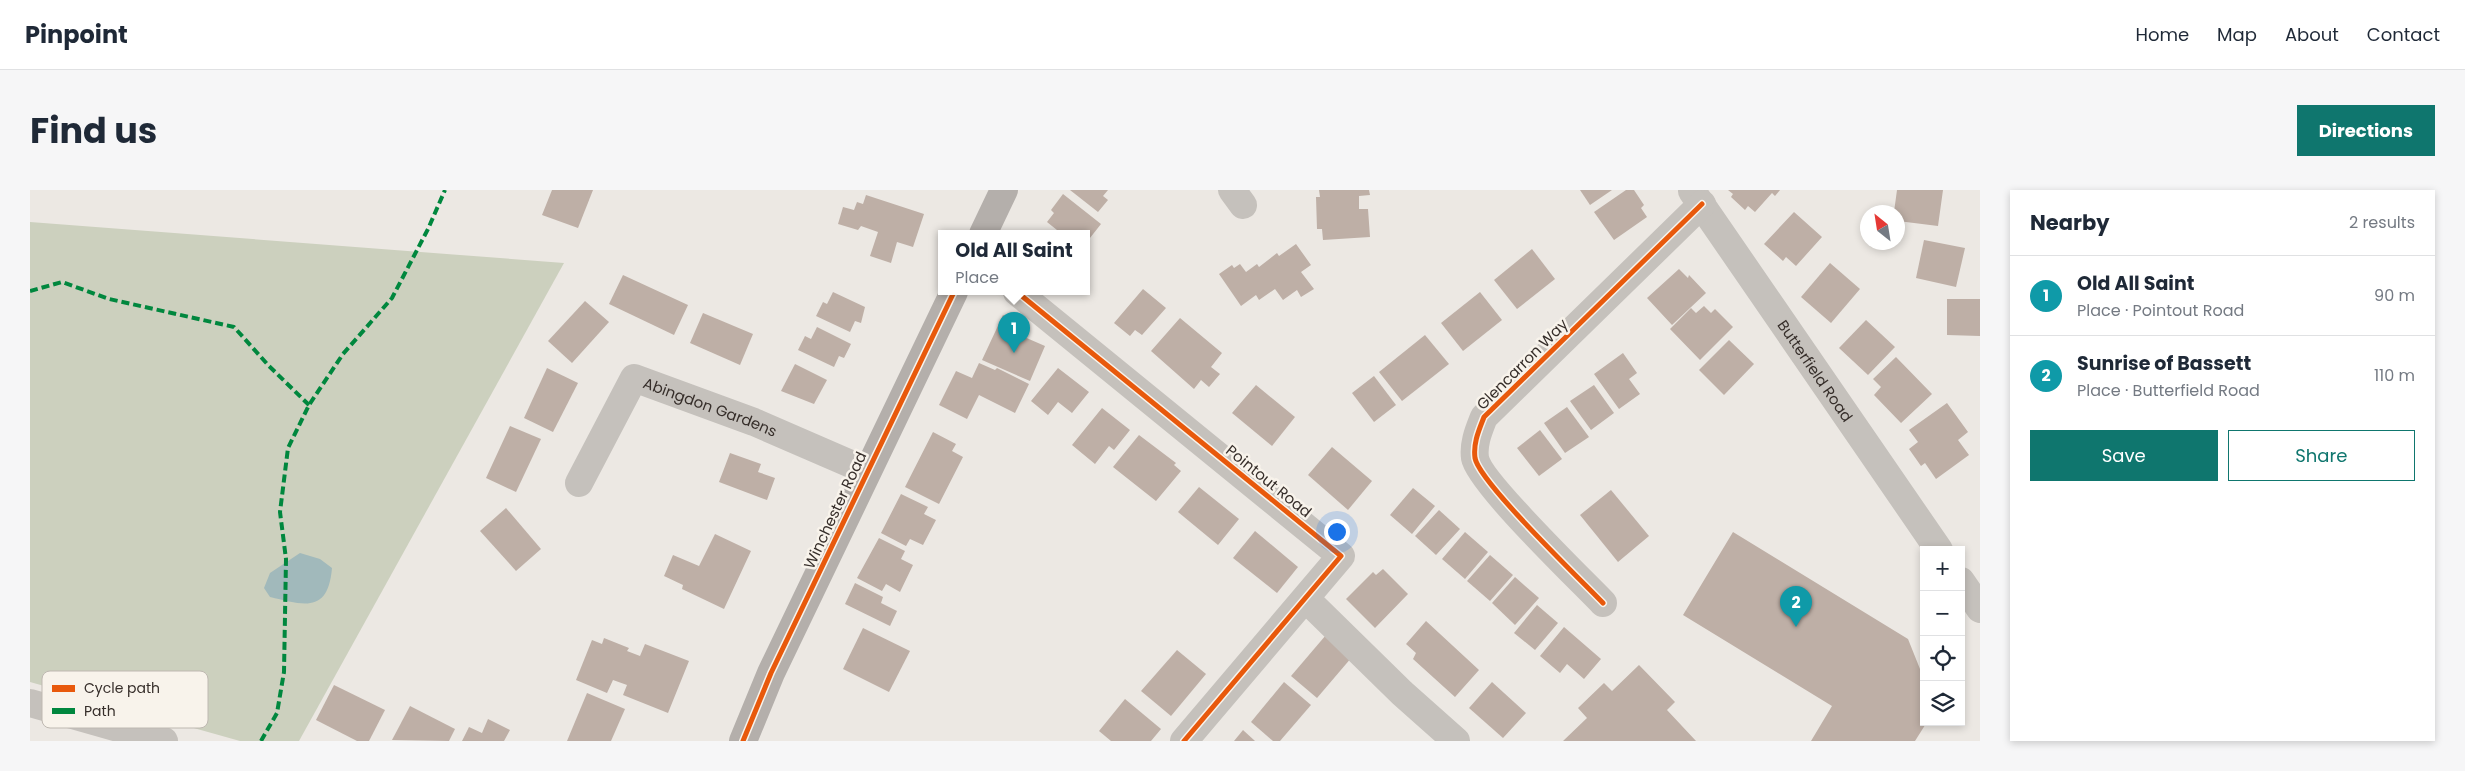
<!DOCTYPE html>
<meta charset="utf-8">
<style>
:root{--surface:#fff;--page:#f6f6f7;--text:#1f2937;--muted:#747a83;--line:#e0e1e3;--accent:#0f766e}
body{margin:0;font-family:Poppins,sans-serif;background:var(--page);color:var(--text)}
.controls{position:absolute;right:15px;bottom:15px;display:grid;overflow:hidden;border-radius:0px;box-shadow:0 2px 8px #0003}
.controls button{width:45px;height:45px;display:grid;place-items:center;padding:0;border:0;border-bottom:1px solid var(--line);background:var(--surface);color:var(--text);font:25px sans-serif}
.compass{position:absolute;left:1830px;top:15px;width:45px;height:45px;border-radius:50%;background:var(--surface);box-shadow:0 2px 8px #0003;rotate:330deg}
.you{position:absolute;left:1306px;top:341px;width:18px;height:18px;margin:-12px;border:4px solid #fff;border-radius:50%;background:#1a73e8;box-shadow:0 0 0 8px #1a73e833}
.badge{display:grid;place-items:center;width:32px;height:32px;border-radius:50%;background:var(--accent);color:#fff;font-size:16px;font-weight:700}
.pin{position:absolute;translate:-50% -41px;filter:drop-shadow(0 1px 2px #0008)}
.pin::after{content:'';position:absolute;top:26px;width:18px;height:15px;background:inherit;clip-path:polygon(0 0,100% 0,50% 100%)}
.popup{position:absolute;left:908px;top:40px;width:152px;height:65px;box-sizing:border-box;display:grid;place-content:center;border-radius:0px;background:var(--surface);filter:drop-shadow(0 1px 4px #0005);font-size:16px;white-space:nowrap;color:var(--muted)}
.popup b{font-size:19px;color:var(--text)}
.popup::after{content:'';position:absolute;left:50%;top:100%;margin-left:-10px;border:10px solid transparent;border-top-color:var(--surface)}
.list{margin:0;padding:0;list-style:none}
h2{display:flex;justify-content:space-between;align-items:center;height:65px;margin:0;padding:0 20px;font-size:21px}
h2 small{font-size:16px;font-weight:400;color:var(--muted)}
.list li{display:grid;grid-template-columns:32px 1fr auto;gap:15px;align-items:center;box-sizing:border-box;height:80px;padding:0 20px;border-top:1px solid var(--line)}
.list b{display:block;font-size:19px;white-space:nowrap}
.list p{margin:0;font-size:16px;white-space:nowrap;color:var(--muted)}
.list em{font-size:16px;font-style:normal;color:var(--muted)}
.actions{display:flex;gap:10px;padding:15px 20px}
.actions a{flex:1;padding:11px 0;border:1px solid var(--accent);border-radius:0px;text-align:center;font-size:18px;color:var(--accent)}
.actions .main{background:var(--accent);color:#fff}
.icon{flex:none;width:28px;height:28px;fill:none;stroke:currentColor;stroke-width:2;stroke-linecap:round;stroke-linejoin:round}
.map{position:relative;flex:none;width:1950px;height:551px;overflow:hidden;border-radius:0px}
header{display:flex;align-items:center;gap:30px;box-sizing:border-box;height:70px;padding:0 25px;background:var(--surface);border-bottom:1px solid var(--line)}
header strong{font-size:24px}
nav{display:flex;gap:28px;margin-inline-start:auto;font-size:18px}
.intro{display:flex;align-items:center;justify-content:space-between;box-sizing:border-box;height:120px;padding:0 30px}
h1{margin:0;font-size:35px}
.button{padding:12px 22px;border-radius:0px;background:var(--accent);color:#fff;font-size:18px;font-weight:700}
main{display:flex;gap:30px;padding:0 30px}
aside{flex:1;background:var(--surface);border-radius:0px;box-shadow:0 2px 8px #0003}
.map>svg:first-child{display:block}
.green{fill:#ccd0be}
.water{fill:#a1b9bb}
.building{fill:#beafa6}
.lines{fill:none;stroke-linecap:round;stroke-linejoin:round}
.minor{stroke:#c5c1bc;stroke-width:28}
.major{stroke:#b4afab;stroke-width:28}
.quiet{stroke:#00873e;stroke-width:4;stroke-dasharray:8 4;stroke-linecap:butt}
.cycleway-casing{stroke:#f8f3eb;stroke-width:8}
.cycleway{stroke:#e8590c;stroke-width:5}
.labels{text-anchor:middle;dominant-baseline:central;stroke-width:5;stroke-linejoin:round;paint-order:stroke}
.street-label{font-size:15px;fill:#362e2a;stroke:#f8f3eb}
.key{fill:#f8f3eb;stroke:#beb8b1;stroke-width:1}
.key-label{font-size:14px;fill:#362e2a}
</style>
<header>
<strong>Pinpoint</strong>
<nav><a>Home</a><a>Map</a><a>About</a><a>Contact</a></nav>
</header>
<div class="intro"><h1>Find us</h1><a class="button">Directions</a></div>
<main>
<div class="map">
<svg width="1950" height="551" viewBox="0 0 1950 551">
<rect width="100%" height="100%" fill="#ece8e3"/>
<!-- green -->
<polygon class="green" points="0,32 534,73 269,551 210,551 0,492"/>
<!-- water -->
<path class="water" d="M270,363l20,6 12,9c-4,46 -28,37 -62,29l-6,-9 6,-15z"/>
<!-- building -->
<g class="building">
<polygon points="522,0 563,0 548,38 512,25"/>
<polygon points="1040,0 1078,0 1073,6 1078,10 1068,22"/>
<polygon points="1289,0 1339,0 1340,5 1329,6 1329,19 1338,19 1340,47 1293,50 1292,39 1287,39 1286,7 1290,7"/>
<polygon points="1550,0 1582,0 1560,15"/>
<polygon points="1596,0 1604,0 1614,15 1611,18 1617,27 1584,50 1564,22"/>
<polygon points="1698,0 1750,0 1745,6 1742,3 1725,22 1718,16 1715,20 1701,7 1703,4"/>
<polygon points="1867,0 1913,0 1908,36 1868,31 1868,22 1864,22"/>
<polygon points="1033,4 1071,34 1056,53 1056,44 1032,44 1017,32 1024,23 1021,20"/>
<polygon points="836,5 894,24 883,57 867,52 861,73 840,66 848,42 831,36 828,40 808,34 813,17 824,20 827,12 833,14"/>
<polygon points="1764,22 1792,47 1766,76 1756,67 1753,71 1734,54"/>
<polygon points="1894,50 1935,58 1926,97 1886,88"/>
<polygon points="1266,54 1281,75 1271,82 1284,99 1271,107 1267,100 1253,110 1245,99 1229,110 1226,105 1211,116 1189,84 1202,75 1204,78 1210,74 1216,82 1227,74 1229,77 1247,63 1249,66"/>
<polygon points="1502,59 1525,89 1487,119 1464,90"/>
<polygon points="1800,73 1830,99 1801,133 1771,107"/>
<polygon points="1649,79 1658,88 1659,85 1676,103 1642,135 1617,108"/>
<polygon points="593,85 658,115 644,145 579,114"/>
<polygon points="1113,99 1136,118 1112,145 1105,140 1100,146 1084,133"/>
<polygon points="803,102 835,117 831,133 825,131 820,142 786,126 793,112 797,114"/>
<polygon points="1450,102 1472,130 1433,161 1411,133"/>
<polygon points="1917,109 1950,109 1950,146 1917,145"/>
<polygon points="555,111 579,132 542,173 518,151"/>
<polygon points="1674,116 1681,123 1685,119 1703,137 1670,170 1640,139 1661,118 1666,123"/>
<polygon points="673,123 723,144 710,175 660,153"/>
<polygon points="973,125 997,136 992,146 1015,156 1000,191 952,170"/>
<polygon points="1150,128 1192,163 1181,177 1190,184 1179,197 1171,190 1164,199 1121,161"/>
<polygon points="1836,130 1865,157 1838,185 1809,158"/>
<polygon points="787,137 821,154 814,168 809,166 804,177 768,160 775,146 781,149"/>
<polygon points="1395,145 1419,174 1372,211 1349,182"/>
<polygon points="1699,150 1724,174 1694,205 1669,180"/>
<polygon points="1593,163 1607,183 1599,189 1610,204 1589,219 1564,184"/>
<polygon points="1866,167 1902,204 1871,233 1844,205 1851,197 1843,189"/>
<polygon points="949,173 965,180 967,178 999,194 985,223 949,205 937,229 909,215 926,181 942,188"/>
<polygon points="765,174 797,190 784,214 751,201"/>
<polygon points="517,178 548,193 523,242 494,228"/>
<polygon points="1028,178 1059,202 1042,223 1028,212 1018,225 1001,211"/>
<polygon points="1344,186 1366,215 1344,232 1322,203"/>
<polygon points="1226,195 1265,227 1242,256 1202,223"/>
<polygon points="1564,195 1584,223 1561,240 1540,211"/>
<polygon points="1917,213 1938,242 1928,250 1939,265 1906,289 1895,273 1891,276 1879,259 1888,252 1879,240"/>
<polygon points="1537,217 1559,247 1535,263 1514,233"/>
<polygon points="1072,218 1100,240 1084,260 1079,256 1065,274 1042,255"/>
<polygon points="480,236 511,249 486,302 456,288"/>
<polygon points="1510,240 1532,269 1509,286 1487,258"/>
<polygon points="903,242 926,254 922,261 933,267 909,314 875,297"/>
<polygon points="1109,245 1146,273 1144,275 1151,281 1126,311 1083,277"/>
<polygon points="1302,257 1342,291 1318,320 1278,285"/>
<polygon points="700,263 731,274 728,282 745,288 737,310 689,292"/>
<polygon points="1169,297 1209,329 1188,355 1148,322"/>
<polygon points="1383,298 1405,316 1382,344 1360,325"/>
<polygon points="1581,300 1619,346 1588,372 1550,325"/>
<polygon points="871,304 898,317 894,324 906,330 893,355 880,349 876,356 851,343"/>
<polygon points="476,318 511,359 486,381 450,341"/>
<polygon points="1409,320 1430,339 1406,365 1385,346"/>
<polygon points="1225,341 1268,377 1247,403 1203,368"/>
<polygon points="1435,342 1458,362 1435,389 1412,369"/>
<polygon points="1703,342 1878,449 1894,489 1894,532 1897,532 1885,551 1781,551 1802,516 1653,425"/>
<polygon points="685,344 721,361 694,419 652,399 653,395 634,386 643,365 669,376"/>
<polygon points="849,348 875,361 871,369 883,375 870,402 856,394 852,401 827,388"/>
<polygon points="1460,365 1483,385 1460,411 1437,391"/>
<polygon points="1353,379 1378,404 1345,438 1316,409 1343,382 1346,385"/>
<polygon points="1485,387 1509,408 1485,435 1462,413"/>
<polygon points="825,393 853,407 851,413 867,421 860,436 815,414"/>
<polygon points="1507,415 1528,433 1505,460 1484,443"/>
<polygon points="1396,431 1449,480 1425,507 1383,469 1386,463 1376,454"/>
<polygon points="1534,437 1571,469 1554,489 1537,474 1530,483 1510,466"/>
<polygon points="833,438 880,461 859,502 813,479"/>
<polygon points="1296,445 1322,467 1287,508 1261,486"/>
<polygon points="574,448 599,458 597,461 610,466 615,454 659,471 638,523 593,505 597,495 583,490 577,503 546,490 562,450 572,454"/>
<polygon points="1147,460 1176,484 1141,526 1111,501"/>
<polygon points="1609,475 1645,512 1637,520 1666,551 1533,551 1557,528 1548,518 1574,493 1582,501"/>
<polygon points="1254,492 1281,515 1250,551 1243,551 1221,532"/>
<polygon points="1462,492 1496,523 1473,548 1439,518"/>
<polygon points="304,495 355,520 339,551 327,551 286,530"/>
<polygon points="557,503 595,519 581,551 537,551"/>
<polygon points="1095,509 1131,539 1121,551 1081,551 1069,541"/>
<polygon points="380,516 425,539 419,551 362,550"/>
<polygon points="458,529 480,540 474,551 432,551 439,537 452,543"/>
<polygon points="1213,540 1225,551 1204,551"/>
</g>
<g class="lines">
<!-- minor -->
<g class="minor">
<polyline points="1202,0 1213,15"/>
<path id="s1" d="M1662,1l247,359"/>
<polyline points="987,102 1311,366 1154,551"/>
<path id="s2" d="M549,293l55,-105 120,44 113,49"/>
<polyline points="1931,391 1950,419"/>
<polyline points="1276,409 1372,503 1426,551"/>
<path d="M1573,413c-22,-23 -124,-121 -128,-145 -2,-15 4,-28 9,-41l218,-213"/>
<polyline points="0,513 134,551"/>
</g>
<!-- major -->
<g class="major">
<polyline points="953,44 974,0"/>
<polyline points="713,551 741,483 924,102"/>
</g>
<!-- quiet -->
<g class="quiet">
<polyline points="0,101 32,92 79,109 204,137 239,176 279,215"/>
<polyline points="231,551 247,523 254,482 256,369 250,322 258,258 279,215 313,164 362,108 398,39 415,0"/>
</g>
<!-- cycleway casing -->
<g class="cycleway-casing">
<g id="cycleway">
<polyline points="987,102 1311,366 1154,551"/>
<path d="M1573,413c-22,-23 -124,-121 -128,-145 -2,-15 4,-28 9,-41l218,-213"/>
<polyline points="713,551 741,483 924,102"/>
</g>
</g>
<!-- cycleway -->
<use href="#cycleway" class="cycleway"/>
</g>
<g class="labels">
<!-- street labels -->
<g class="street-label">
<text transform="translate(1492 174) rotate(-45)">Glencarron Way</text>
<text stroke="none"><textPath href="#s1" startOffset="218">Butterfield Road</textPath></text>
<text stroke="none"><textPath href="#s2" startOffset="200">Abingdon Gardens</textPath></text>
<text transform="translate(1239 291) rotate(39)">Pointout Road</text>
<text transform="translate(805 320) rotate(-65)">Winchester Road</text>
</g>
</g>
<!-- legend -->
<rect x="12" y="481" width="166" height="57" rx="8" class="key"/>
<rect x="22" y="495" width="23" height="7" fill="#e8590c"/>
<rect x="22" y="518" width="23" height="6" fill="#00873e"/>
<g class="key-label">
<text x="54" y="503">Cycle path</text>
<text x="54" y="526">Path</text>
</g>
</svg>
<div class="controls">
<button>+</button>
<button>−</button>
<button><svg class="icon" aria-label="locate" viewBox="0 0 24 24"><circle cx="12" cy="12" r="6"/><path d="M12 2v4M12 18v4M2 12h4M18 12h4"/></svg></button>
<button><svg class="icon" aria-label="layers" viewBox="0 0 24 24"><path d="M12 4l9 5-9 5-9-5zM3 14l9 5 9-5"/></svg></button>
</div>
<svg class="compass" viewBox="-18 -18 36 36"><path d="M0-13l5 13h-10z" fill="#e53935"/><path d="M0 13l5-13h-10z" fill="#747a83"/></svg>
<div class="you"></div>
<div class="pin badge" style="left:984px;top:163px;background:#0f9aa8">1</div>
<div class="popup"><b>Old All Saint</b>Place</div>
<div class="pin badge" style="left:1766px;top:437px;background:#0f9aa8">2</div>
</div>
<aside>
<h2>Nearby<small>2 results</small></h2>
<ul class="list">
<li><span class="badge" style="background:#0f9aa8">1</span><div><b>Old All Saint</b><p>Place · Pointout Road</p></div><em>90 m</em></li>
<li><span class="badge" style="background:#0f9aa8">2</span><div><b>Sunrise of Bassett</b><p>Place · Butterfield Road</p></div><em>110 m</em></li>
</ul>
<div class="actions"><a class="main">Save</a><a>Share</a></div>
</aside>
</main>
